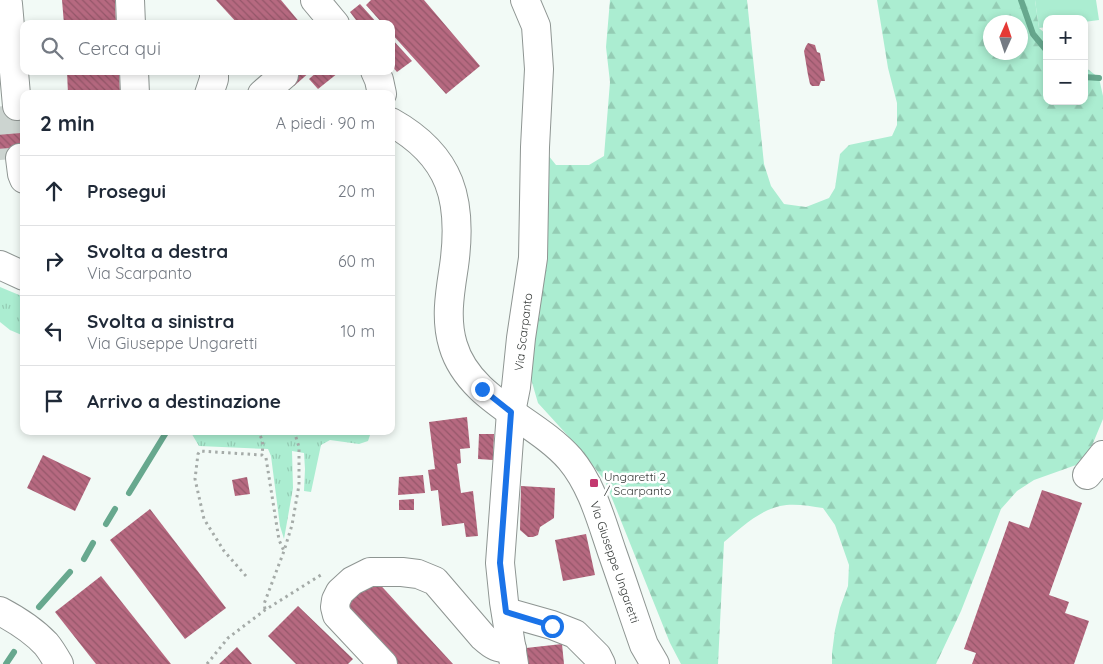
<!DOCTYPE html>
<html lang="it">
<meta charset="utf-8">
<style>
:root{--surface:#fff;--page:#f2f2f3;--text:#1f2937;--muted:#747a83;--line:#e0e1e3}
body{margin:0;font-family:Quicksand,sans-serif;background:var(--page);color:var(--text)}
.controls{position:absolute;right:15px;top:15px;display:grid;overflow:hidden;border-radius:10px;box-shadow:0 2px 8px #0003}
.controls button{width:45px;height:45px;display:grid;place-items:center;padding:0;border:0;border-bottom:1px solid var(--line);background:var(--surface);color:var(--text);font:25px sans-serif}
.compass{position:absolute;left:983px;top:15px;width:45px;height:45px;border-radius:50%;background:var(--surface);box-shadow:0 2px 8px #0003;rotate:3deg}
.stop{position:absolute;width:15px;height:15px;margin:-11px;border:4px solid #1a73e8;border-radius:50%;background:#fff}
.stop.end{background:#1a73e8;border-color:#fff;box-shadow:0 1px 5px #0008}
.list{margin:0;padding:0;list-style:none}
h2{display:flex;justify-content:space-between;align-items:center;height:65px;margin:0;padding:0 20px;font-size:21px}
h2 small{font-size:16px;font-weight:400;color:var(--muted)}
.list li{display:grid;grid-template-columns:32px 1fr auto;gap:15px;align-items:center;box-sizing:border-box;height:70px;padding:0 20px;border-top:1px solid var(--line)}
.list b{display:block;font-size:19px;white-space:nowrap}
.list p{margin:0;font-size:16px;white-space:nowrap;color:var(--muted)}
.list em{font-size:16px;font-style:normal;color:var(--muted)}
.icon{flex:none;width:28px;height:28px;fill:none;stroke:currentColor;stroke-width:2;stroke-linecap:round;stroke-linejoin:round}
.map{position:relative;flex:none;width:1103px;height:664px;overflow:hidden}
.search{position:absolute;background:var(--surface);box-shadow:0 2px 8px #0003;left:20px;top:20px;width:375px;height:55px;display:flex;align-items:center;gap:12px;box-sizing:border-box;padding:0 18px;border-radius:10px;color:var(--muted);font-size:19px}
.panel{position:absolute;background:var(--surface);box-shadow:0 2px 8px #0003;left:20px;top:90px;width:375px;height:345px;border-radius:10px}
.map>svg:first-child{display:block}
.grass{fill:url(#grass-tufts)}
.forest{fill:url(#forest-firs);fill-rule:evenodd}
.park{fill:#abedd1}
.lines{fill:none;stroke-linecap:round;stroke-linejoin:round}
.stream{stroke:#67a88e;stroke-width:6}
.building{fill:url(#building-back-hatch)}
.minor-tunnel{stroke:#ccd4d0;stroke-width:28;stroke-dasharray:28 14;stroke-linecap:butt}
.minor-casing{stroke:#8e9592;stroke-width:30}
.path{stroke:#a5aba8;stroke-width:3;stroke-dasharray:2.5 4;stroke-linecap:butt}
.minor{stroke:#fff;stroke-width:28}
.route{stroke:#1a73e8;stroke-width:6}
.poi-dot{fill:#c3386f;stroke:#fff;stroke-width:2}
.labels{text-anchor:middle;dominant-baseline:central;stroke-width:5;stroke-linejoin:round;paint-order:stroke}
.street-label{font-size:12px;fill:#363a38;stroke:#fff}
.poi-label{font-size:12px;fill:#363a38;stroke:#fff;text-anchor:start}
</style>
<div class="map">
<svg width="1103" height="664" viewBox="0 0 1103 664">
<defs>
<pattern id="grass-tufts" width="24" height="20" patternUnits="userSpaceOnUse" patternTransform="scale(1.25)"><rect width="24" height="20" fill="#abedd1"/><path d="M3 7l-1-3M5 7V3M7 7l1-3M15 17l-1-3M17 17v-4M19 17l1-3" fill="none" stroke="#94ccb4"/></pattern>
<pattern id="forest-firs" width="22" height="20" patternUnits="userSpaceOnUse" patternTransform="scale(1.25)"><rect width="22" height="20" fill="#abedd1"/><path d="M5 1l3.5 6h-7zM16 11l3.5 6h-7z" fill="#94ccb4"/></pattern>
<pattern id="building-back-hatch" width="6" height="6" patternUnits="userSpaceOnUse" patternTransform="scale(1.25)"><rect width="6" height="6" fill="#b66980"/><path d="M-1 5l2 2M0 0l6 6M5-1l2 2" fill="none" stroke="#95576a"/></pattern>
</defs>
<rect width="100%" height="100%" fill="#f2faf6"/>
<!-- grass -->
<g class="grass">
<polygon points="0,287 24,297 24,336 10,330 0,322"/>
<polygon points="190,431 371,431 371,432 368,441 359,444 330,440 321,445 311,492 304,491 305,469 304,453 292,451 293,488 284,539 280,526 271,456 268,449 199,446"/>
</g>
<!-- forest -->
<path class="forest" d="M610,0h137l17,164 7,22 13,18 22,3 23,-9 6,-10 5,-34 9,-9 43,-9 5,-11v-22l-9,-35 -11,-68h158l4,28 8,7v66h37v-35l15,12 4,18v323l-12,29 -15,17 -42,15 -17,11 -16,18 -40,102 -25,53h-104v-11l3,-23 5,-22 8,-22 1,-21 -14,-40 -12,-17c-14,-2 -29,-5 -43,-2 -22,5 -40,23 -56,36l-6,122h-37l-11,-21 -65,-162 -25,-32 -42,-46 -7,-24v-17l11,-84 6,-64v-59l8,10h33l15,-9 6,-74 -4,-35zM990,22h30v30h-30z"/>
<!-- park -->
<polygon class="park" points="1035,0 1096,0 1099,20 1084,22 1084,19 1047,19 1047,27 1039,28"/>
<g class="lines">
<!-- stream -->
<g class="stream">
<polyline points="1021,0 1033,34 1047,51"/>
<polyline points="1084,77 1099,78"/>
<polyline points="129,493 167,431"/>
<polyline points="106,524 115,509"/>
<polyline points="84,559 93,543"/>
<polyline points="39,607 70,572"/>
<polyline points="6,664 14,652"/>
</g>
</g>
<!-- building -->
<g class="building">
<polygon points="62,0 115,0 116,24 64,24"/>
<polygon points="216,0 281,0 301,24 238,24"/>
<polygon points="371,0 424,0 480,66 446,94 391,33 391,24 383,24 366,5"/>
<polygon points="360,4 378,24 359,24 350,12"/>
<polygon points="391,38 412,61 397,72 391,65"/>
<polygon points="808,43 815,45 817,52 820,53 825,81 821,81 819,86 812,86 810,84 808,75 804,51 806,46"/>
<polygon points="67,71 119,71 120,94 68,94"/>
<polygon points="281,71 311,71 294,86"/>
<polygon points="318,71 336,71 338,73 318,89 309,79"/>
<polygon points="24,105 24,158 0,159 0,107"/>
<polygon points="467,417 470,448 460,449 461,463 457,464 461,493 473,491 478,536 466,537 464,523 442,526 438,490 431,491 428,470 435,469 429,422"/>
<polygon points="479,434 494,434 493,460 478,459"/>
<polygon points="43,455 91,478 75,511 27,488"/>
<polygon points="423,475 425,493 398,495 399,477"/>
<polygon points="247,477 250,494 235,496 232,480"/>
<polygon points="521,486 555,488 554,518 540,527 538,535 533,537 528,537 520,530"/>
<polygon points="1042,490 1082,503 1049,595 1069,602 1065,613 1089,621 1074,664 972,664 976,653 964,649 1009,521 1029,528"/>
<polygon points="414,499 414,510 399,510 399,500"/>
<polygon points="150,509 226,608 185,639 110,540"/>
<polygon points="586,534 595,575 563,581 555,540"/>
<polygon points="101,576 171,664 96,664 55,612"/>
<polygon points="374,578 453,664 391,664 340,609"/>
<polygon points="298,606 353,659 348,664 296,664 268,636"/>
<polygon points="562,644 564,664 527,664 526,648"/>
<polygon points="237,647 252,664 219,664"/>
</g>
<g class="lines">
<!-- minor-tunnel -->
<polyline class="minor-tunnel" points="8,106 12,159"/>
<!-- minor casing -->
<g class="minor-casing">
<g id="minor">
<polyline points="0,0 2,0 8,4 17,106"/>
<polyline points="130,0 131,24"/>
<polyline points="315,0 335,24"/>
<polyline points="134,71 135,94"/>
<polyline points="375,71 379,80 382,94"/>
<polyline points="209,94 214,79 214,71"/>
<polyline points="262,94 284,75"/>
<path d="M391,122c61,34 72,79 63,144 -4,26 -9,53 -1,79 16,55 82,74 117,114 22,26 31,61 42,93 11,31 21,62 32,93l11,19"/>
<polyline points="20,158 22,174 24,179"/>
<polyline points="0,265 24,276"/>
<polyline points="1087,475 1103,455"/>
<path d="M0,611c17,9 33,19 46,33 5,6 9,13 13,20"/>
<polyline points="506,612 552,625 575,634 597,656 601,664"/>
<path d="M383,664l-46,-49 -2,-8 1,-7 4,-8 12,-11 18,-9h32l16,2 17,7 48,56c11,10 14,11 29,12"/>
<polyline points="514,664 504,602 500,563 511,412 516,387 521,338 533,258 535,147 539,69 536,26 525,0"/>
</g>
</g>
<!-- path -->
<g class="path">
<path d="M256,431c8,7 7,14 6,24"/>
<polyline points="246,576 224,551 204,519 195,479 198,454 200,451 262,455 266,458 279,540 284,551"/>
<polyline points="265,609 264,604 284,551 292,525 299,485 299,447 294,431"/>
<polyline points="207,664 228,638 265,610 324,573"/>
</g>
<!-- minor -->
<use href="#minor" class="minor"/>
</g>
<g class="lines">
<!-- route -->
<polyline class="route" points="482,389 511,412 500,563 506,612 552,626"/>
</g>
<!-- markers -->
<rect class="poi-dot" x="589" y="478" width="10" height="10" rx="2.5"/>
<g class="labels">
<!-- street labels -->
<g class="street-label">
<text transform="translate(523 332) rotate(-83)">Via Scarpanto</text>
<text transform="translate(615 562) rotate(71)">Via Giuseppe Ungaretti</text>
</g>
<!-- poi labels -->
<g class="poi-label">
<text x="604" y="476">Ungaretti 2<tspan x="604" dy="14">/ Scarpanto</tspan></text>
</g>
</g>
</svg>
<div class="controls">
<button>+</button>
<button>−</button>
</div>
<svg class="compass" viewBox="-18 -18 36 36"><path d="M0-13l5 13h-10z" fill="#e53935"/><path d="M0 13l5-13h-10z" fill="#747a83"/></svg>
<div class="stop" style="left:552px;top:626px"></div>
<div class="stop end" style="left:482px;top:389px"></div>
<div class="search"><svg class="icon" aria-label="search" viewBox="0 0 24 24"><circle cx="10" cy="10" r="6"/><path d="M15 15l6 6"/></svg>Cerca qui</div>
<section class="panel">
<h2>2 min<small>A piedi · 90 m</small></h2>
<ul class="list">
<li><svg class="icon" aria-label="ahead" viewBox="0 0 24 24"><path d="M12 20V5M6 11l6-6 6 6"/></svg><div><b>Prosegui</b></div><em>20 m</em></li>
<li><svg class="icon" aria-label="right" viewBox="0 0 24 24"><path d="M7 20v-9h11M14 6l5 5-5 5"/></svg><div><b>Svolta a destra</b><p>Via Scarpanto</p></div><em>60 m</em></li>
<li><svg class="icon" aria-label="left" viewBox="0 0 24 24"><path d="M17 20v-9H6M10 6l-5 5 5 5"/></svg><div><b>Svolta a sinistra</b><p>Via Giuseppe Ungaretti</p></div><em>10 m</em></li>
<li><svg class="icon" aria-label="arrive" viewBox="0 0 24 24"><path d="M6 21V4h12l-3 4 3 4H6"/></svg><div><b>Arrivo a destinazione</b></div></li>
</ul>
</section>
</div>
